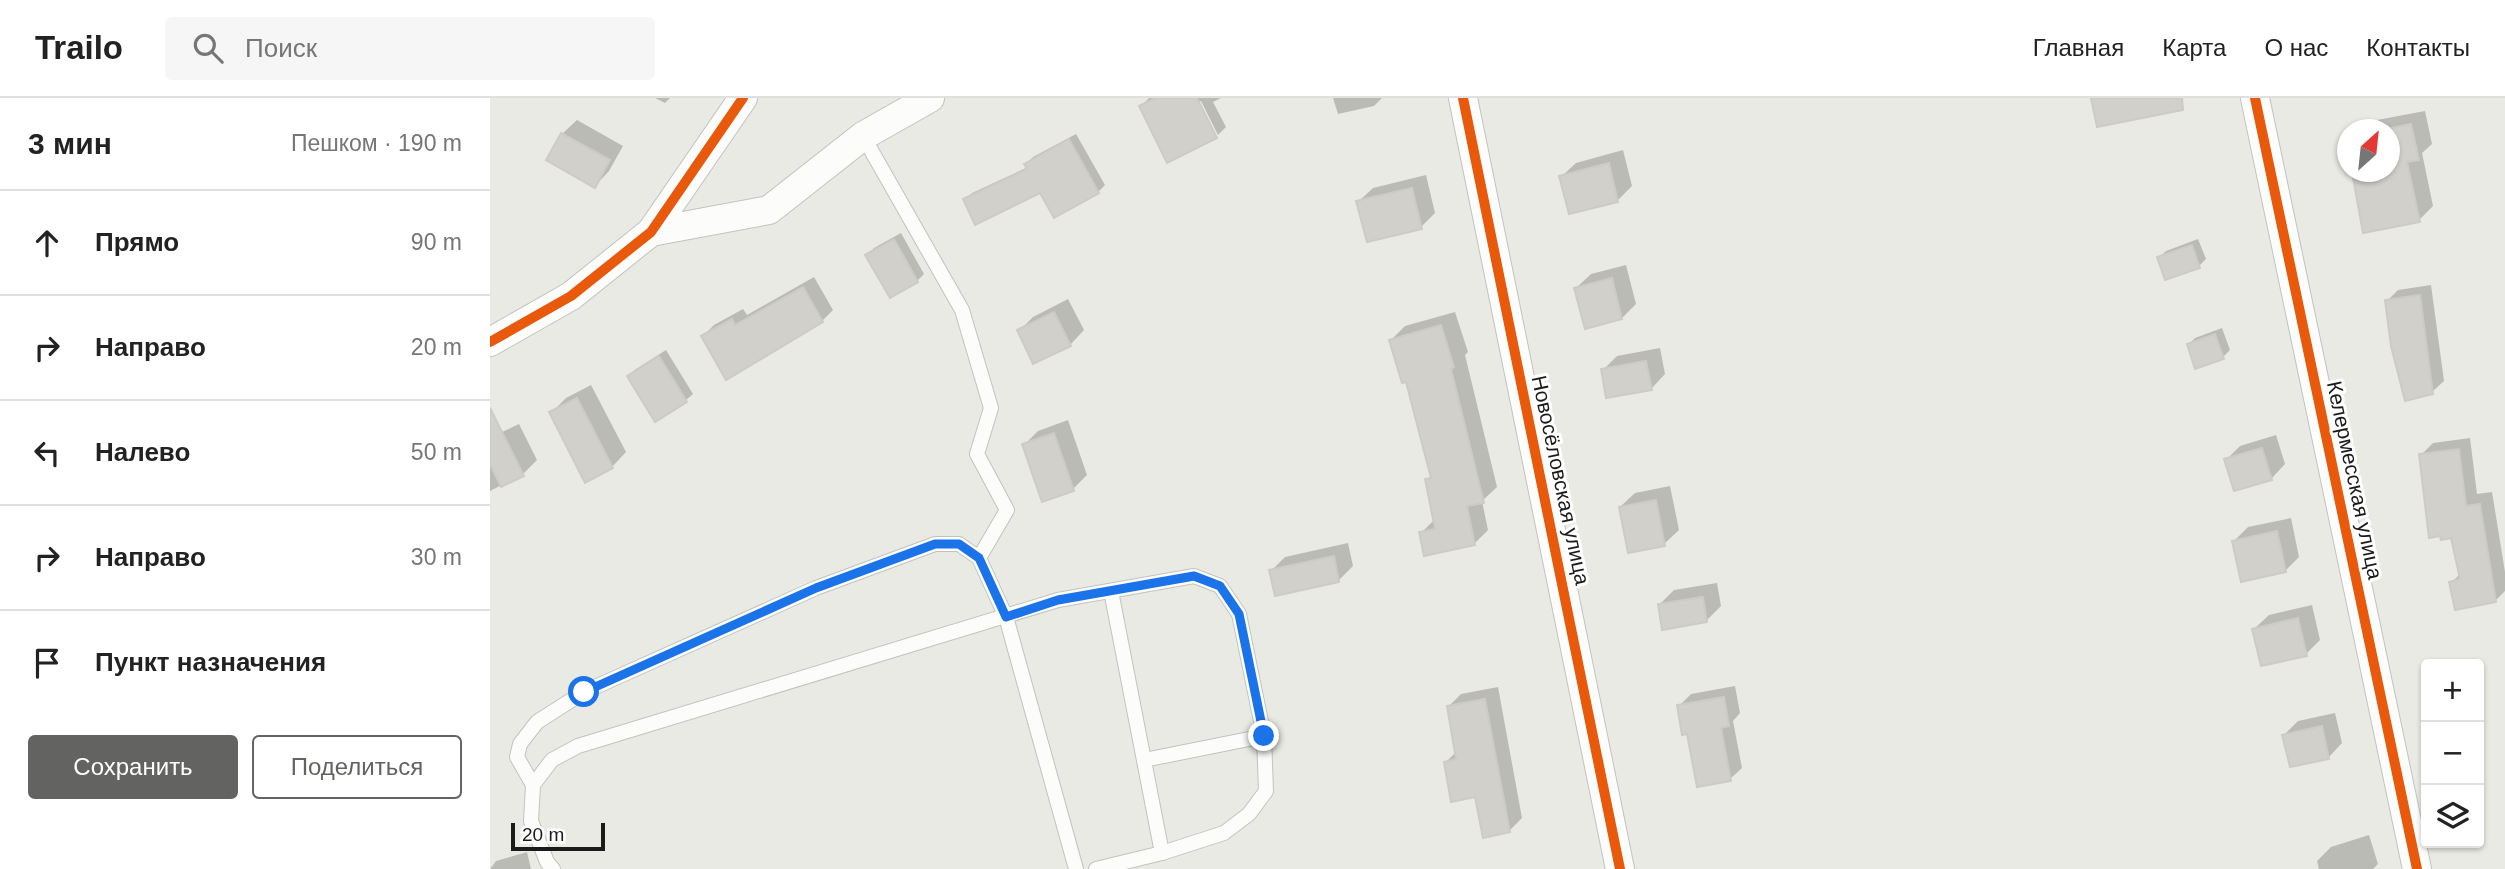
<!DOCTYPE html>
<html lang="ru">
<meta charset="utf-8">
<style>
:root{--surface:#fff;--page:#f6f6f6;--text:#222;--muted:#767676;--line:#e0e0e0;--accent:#636361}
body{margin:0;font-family:Helvetica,sans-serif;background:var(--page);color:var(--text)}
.controls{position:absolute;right:21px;bottom:21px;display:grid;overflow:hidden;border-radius:7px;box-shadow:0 2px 5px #0004}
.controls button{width:63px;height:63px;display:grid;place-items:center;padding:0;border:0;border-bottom:2px solid var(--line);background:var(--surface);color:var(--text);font:35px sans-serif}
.compass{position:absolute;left:1847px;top:21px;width:63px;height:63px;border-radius:50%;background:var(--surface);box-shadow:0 2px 5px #0004;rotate:27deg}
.scale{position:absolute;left:21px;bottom:18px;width:94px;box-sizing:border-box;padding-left:7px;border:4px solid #1b1b1b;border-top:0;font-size:19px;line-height:24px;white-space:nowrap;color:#1b1b1b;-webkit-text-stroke:5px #fff;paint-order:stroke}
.stop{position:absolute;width:21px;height:21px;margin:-16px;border:5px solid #1a73e8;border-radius:50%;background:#fff}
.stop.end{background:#1a73e8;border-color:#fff;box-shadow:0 2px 7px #0008}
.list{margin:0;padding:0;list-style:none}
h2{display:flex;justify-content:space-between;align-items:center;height:91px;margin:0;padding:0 28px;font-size:30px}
h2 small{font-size:23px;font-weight:400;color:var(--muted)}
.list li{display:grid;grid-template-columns:46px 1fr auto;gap:21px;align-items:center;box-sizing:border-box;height:105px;padding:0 28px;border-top:2px solid var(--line)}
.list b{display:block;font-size:26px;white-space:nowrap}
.list em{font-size:23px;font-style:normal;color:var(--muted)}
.actions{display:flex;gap:14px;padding:21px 28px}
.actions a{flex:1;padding:16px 0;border:2px solid var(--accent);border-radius:7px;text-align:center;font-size:24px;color:var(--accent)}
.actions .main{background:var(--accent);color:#fff}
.icon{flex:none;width:38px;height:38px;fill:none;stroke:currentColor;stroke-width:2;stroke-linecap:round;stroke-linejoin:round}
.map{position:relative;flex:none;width:2015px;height:771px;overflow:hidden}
header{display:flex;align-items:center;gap:42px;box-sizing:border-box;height:98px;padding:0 35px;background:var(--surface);border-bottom:2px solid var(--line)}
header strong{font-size:33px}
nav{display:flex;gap:38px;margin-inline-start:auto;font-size:24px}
.search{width:490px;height:63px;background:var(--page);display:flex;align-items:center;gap:18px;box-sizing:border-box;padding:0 24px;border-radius:7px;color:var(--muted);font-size:26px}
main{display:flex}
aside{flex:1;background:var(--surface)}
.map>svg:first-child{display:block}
.shadow{fill:#0003}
.building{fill:#d1d0cb;stroke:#cdcbc5;stroke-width:2}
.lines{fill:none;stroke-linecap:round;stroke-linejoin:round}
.lane-casing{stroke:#c2c2c0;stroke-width:16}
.street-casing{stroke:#c2c2c0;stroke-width:30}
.lane{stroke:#fcfcfb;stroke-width:14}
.street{stroke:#fcfcfb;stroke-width:28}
.cycleway-casing{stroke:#fff;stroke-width:15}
.cycleway{stroke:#e8590c;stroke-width:10}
.route{stroke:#1a73e8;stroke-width:9}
.labels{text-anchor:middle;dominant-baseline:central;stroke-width:6;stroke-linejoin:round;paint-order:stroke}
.street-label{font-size:21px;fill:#1b1b1b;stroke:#fff}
</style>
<header>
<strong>Trailo</strong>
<div class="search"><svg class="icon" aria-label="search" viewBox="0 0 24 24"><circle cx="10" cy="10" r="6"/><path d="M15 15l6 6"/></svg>Поиск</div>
<nav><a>Главная</a><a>Карта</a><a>О нас</a><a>Контакты</a></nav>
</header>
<main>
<aside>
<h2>3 мин<small>Пешком · 190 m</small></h2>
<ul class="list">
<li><svg class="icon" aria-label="ahead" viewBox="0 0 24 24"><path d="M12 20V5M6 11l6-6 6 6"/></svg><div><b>Прямо</b></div><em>90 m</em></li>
<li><svg class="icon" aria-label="right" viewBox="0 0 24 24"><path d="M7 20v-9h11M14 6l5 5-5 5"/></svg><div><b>Направо</b></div><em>20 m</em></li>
<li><svg class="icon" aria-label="left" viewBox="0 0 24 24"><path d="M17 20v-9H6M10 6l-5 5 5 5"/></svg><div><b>Налево</b></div><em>50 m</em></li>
<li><svg class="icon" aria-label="right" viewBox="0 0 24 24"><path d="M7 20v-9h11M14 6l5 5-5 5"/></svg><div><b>Направо</b></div><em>30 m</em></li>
<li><svg class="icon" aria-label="arrive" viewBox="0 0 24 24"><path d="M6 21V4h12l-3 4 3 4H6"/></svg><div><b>Пункт назначения</b></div></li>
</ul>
<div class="actions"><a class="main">Сохранить</a><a>Поделиться</a></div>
</aside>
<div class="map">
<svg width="2015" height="771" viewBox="0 0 2015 771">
<rect width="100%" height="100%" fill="#eaeae4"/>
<!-- shadow -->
<g class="shadow">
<polygon points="165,0 180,0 175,5"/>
<polygon points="659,0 731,0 723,4 736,29 728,37 711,3 708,5 724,38 727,38 678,62 651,8"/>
<polygon points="843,0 892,0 884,8 848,16"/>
<polygon points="1935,13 1942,46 1932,55 1943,108 1929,122 1879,132 1867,74 1899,74 1899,32 1865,32 1871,25"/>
<polygon points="87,22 133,48 119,73 105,88 72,36"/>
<polygon points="586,36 615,87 608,94 551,93 475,102 482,95 538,69 536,66 543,59"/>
<polygon points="1133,52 1142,88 1128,102 1071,79 1086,65"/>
<polygon points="936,77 945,115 931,129 868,104 883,90"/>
<polygon points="411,135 434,176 427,183 378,157 384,150"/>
<polygon points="1708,141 1716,161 1709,168 1669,160 1676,153"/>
<polygon points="1136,167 1146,206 1132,220 1086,190 1101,176"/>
<polygon points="324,179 343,212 332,223 213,238 224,227 253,211 257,217"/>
<polygon points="1941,187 1954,283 1942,294 1897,203 1908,192"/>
<polygon points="578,201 594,232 580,247 529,233 543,219"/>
<polygon points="965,214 978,254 975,257 1007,389 992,403 998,432 984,446 931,435 945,421 937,382 942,377 918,282 901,242 915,228"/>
<polygon points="1732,230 1740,252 1733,259 1699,246 1705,240"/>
<polygon points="1170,250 1175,276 1161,291 1113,272 1127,258"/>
<polygon points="176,252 203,296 196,302 165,321 139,278 146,271"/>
<polygon points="101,287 136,354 122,369 62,314 76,300"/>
<polygon points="578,322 597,377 583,391 534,347 548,333"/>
<polygon points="29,326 47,362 33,376 0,393 0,344 8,336"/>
<polygon points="1786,337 1795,366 1781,381 1736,362 1750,348"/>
<polygon points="1980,340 1987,396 2002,394 2015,474 2015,493 2005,503 1961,485 1971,475 1963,438 1931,357 1943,345"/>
<polygon points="1180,388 1189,432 1174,446 1130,409 1145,395"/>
<polygon points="1801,420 1809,459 1795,473 1744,443 1758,429"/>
<polygon points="858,445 863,468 849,482 781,473 795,459"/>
<polygon points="1227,485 1231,508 1217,522 1169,507 1184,492"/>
<polygon points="1822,507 1830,542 1816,556 1764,531 1779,517"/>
<polygon points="1245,588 1250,615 1243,623 1252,670 1240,681 1198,634 1189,608 1201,596"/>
<polygon points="1008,589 1032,720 1019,733 956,664 967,653 959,608 971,596"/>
<polygon points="1845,615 1852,645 1838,660 1794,637 1808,623"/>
<polygon points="1879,737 1888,766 1883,771 1829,771 1827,763 1841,749"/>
<polygon points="37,754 41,771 0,771 6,763"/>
</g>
<!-- building -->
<g class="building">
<polygon points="665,0 707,0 727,40 677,65 649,8"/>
<polygon points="1601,0 1692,0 1693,12 1607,29"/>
<polygon points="1921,26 1929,62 1917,64 1930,124 1873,135 1862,74 1900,74 1900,32 1892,32"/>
<polygon points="71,35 120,62 105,90 56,62"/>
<polygon points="579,41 609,95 564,120 550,95 485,127 473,101 537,71 534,66"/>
<polygon points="1119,65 1128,104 1079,116 1069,78"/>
<polygon points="922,90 932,131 877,144 866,103"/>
<polygon points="404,141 428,184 400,200 375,157"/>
<polygon points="1702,147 1710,170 1675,182 1667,159"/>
<polygon points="1122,180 1132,221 1095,231 1084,190"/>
<polygon points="313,189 333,224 236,282 211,238 242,221 245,227"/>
<polygon points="1930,197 1943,296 1915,303 1901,248 1895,202"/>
<polygon points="564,214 581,248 543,266 527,232"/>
<polygon points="951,227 964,269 961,271 994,405 977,408 985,447 934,458 929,434 945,431 935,381 941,380 916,284 912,285 899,242"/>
<polygon points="1725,236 1734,261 1705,271 1697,246"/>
<polygon points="169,258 197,304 165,324 137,278"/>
<polygon points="1156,263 1162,292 1116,300 1111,271"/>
<polygon points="87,300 123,370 95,385 59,314"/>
<polygon points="0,310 34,378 11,389 0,366"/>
<polygon points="564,335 584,393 552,404 532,346"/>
<polygon points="1772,350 1782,382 1744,393 1734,361"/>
<polygon points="1969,351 1976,408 1990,406 2006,504 1965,512 1959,484 1970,481 1961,440 1951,442 1950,438 1939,440 1929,356"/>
<polygon points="1166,402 1175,448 1138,455 1129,409"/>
<polygon points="1787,433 1796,474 1751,484 1742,443"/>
<polygon points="844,458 849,484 785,498 779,472"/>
<polygon points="1213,499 1217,524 1172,532 1168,506"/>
<polygon points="1808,520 1817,558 1771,568 1762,531"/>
<polygon points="1234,599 1239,628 1231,630 1241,683 1207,689 1197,636 1192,637 1187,607"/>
<polygon points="995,601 1020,734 993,740 985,699 961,704 954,664 966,661 957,608"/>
<polygon points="1832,628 1839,661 1800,669 1792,637"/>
</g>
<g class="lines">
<!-- lane casing -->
<g class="lane-casing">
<g id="lane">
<polyline points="373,38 472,212 501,310 487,356 517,412 489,460"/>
<polyline points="621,493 672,755"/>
<polyline points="654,662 774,638"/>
<polyline points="43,687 27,659 30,646 47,624 94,594 326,490 445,446 469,446 489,460 516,519 586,771"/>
<polyline points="63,771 57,764 41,723 43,687 62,662 88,648 568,502 704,478 730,488 749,516 774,638 776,693 759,716 734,735 672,755 606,771"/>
</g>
</g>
<!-- street casing -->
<g class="street-casing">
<g id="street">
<polyline points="973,0 1130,771"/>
<polyline points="1765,0 1927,771"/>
<polyline points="161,134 279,112 373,38 440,0"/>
<polyline points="0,244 81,198 161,134 253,0"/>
</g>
</g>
<!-- lane -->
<use href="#lane" class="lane"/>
<!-- street -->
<use href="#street" class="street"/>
<!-- cycleway casing -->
<g class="cycleway-casing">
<g id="cycleway">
<polyline points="973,0 1130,771"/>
<polyline points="1765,0 1927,771"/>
<polyline points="0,244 81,198 161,134 253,0"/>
</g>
</g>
<!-- cycleway -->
<use href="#cycleway" class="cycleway"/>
</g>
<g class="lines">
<!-- route -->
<polyline class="route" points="94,594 326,490 445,446 469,446 489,460 516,519 568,502 704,478 730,488 749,516 774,638"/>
</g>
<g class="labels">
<!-- street labels -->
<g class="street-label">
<text transform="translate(1071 382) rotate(78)">Новосёловская улица</text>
<text transform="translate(1865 382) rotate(78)">Келермесская улица</text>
</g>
</g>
</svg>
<div class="controls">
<button>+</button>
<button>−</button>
<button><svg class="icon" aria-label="layers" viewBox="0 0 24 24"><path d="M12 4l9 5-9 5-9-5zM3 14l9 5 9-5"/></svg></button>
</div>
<svg class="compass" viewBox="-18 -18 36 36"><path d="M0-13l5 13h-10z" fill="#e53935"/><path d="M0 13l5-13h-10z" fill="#767676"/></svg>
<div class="scale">20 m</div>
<div class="stop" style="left:94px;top:594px"></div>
<div class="stop end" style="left:774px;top:638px"></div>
</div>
</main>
